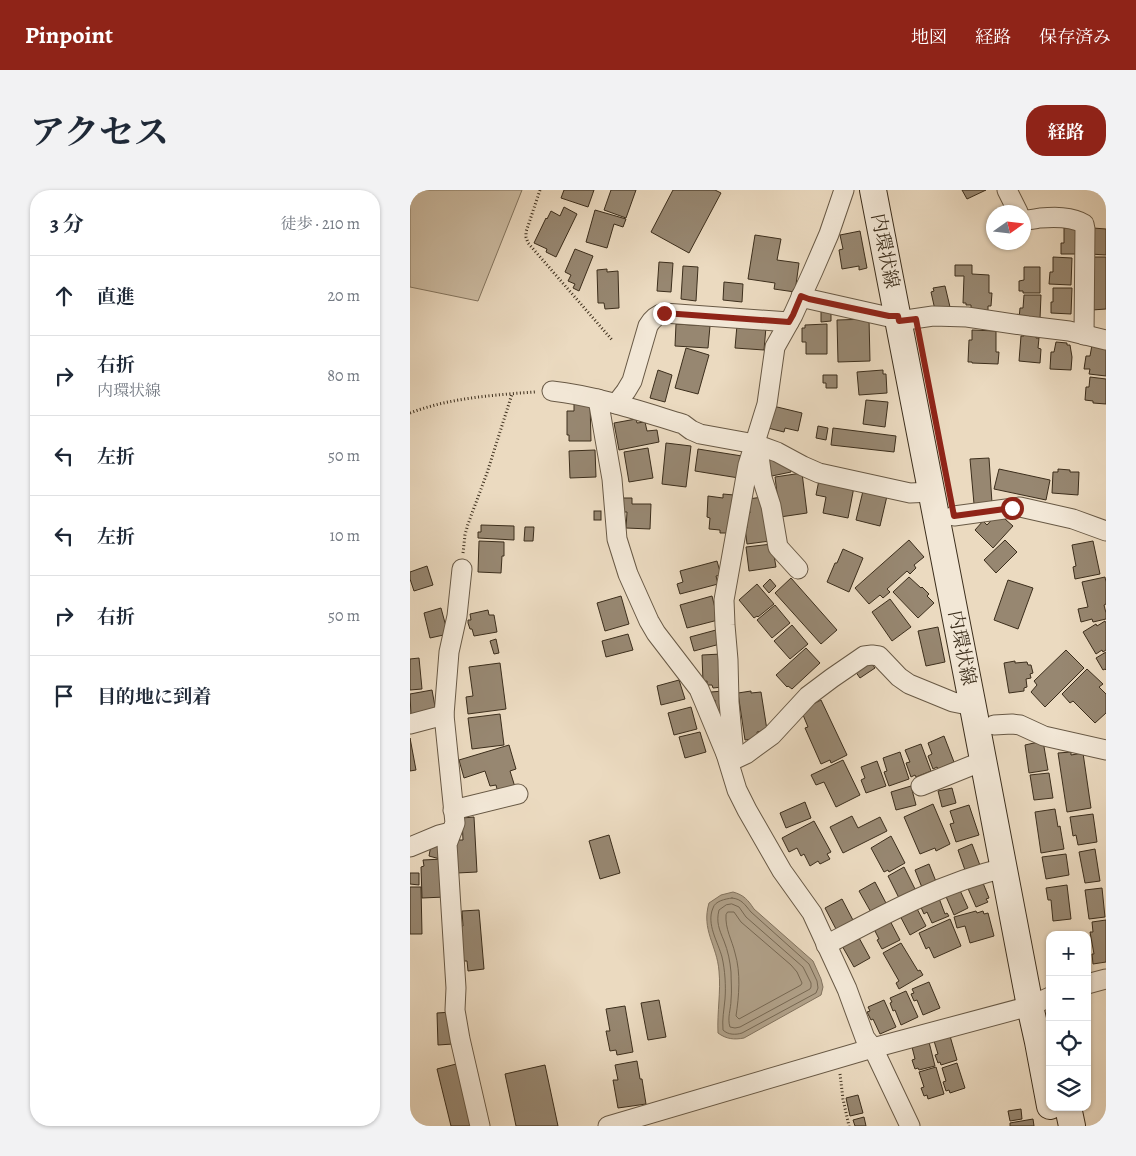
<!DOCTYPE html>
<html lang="ja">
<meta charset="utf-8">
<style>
:root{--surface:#fff;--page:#f2f2f3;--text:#1f2937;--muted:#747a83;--line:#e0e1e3;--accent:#8f2418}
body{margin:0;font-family:Alegreya,"Noto Serif JP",serif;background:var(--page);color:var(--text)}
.controls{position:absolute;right:15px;bottom:15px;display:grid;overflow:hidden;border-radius:10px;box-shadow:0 1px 4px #0004}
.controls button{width:45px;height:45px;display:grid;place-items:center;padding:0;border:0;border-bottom:1px solid var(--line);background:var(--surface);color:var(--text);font:25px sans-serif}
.compass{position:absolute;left:576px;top:15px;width:45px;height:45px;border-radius:50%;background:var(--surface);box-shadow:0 1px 4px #0004;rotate:76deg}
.stop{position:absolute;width:15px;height:15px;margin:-11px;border:4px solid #8f2418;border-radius:50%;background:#fff}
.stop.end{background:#8f2418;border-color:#fff;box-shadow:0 1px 5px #0008}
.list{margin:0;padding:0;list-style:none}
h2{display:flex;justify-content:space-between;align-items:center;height:65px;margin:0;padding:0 20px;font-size:21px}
h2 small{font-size:16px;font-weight:400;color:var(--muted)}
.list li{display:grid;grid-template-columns:32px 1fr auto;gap:15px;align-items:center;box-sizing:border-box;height:80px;padding:0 20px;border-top:1px solid var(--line)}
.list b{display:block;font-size:19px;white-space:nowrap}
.list p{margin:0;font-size:16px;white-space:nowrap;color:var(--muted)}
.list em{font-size:16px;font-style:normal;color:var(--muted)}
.icon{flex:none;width:28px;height:28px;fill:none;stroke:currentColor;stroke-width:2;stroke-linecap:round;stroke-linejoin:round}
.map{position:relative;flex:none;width:696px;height:936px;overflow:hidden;border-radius:20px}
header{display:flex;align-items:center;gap:30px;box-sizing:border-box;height:70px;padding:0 25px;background:var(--accent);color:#fff}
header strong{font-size:24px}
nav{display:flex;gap:28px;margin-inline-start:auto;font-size:18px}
.intro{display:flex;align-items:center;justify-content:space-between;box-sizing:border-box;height:120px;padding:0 30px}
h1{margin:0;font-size:35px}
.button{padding:12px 22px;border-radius:20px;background:var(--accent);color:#fff;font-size:18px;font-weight:700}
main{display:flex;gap:30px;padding:0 30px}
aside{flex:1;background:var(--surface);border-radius:20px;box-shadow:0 1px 4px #0004}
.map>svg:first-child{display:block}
.green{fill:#cdbda4;stroke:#847660}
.water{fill:#b0a088;stroke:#82725d}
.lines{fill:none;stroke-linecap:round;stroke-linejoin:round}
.shore{stroke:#766752;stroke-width:1}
.building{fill:#978771;stroke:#3c2e1c}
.street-casing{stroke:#685945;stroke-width:21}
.secondary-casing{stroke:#3c2e1c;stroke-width:28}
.path{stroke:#3c2e1c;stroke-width:3;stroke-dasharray:1 2.5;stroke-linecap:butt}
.street{stroke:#f2e7d6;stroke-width:19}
.secondary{stroke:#f2e7d6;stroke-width:26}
.route{stroke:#8f2418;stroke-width:6}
.labels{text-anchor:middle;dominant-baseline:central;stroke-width:4.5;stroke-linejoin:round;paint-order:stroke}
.street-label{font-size:19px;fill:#3c2e1c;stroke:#f2e7d6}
</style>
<header>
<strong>Pinpoint</strong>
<nav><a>地図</a><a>経路</a><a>保存済み</a></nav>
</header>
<div class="intro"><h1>アクセス</h1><a class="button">経路</a></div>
<main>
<aside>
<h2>3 分<small>徒歩 · 210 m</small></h2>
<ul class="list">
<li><svg class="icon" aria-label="ahead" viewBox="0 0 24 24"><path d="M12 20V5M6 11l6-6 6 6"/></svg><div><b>直進</b></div><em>20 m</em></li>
<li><svg class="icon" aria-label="right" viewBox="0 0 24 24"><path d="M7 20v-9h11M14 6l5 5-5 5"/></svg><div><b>右折</b><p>内環状線</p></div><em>80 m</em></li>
<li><svg class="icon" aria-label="left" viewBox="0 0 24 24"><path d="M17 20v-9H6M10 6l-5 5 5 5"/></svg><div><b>左折</b></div><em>50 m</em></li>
<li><svg class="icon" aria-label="left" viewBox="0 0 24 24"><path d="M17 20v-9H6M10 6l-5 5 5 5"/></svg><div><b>左折</b></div><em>10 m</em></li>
<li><svg class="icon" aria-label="right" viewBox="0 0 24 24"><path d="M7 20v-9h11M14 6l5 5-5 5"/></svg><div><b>右折</b></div><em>50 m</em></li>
<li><svg class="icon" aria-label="arrive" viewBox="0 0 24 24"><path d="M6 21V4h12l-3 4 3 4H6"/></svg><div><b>目的地に到着</b></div></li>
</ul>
</aside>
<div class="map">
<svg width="696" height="936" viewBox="0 0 696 936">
<rect width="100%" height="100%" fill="#ebdac0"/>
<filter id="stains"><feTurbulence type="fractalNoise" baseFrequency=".004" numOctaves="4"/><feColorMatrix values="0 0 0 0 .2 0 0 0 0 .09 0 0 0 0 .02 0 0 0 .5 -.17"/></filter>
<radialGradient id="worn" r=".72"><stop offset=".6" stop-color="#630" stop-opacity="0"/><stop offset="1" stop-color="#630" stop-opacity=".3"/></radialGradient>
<!-- green -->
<polygon class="green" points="0,0 112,0 68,111 0,97"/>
<!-- water -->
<path class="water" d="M323,702c11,3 15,8 21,17l59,52 8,18 2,8 -2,8 -77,43c-10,2 -18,1 -26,-5 -1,-21 3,-41 1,-62 -2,-26 -18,-41 -10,-68l12,-8z"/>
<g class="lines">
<!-- shore -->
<g class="shore">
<path d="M322,708c10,1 13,7 19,14l58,52 8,17 1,7 -2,5 -74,40c-6,2 -14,2 -19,-3 -1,-11 1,-20 2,-31 1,-13 0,-29 -3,-42 -4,-15 -16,-33 -9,-49 2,-7 12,-9 19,-10z"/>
<path d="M322,714l7,3 7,10 57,50 8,16v4l-1,2 -70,38 -5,1 -5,-1c-3,-9 1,-18 1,-27 1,-9 0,-19 0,-28 -1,-11 -3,-21 -7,-31 -5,-12 -8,-19 -5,-31l7,-5z"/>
<path d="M318,722h6l7,10 50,43 6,7 5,11 -1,2 -62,34 -3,-3c3,-20 5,-43 -1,-63 -3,-13 -10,-24 -9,-38z"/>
</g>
</g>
<!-- building -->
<g class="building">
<polygon points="154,0 184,0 178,17 151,8"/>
<polygon points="201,0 226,0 216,28 194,20"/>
<polygon points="263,0 305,0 311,3 279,63 241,42"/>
<polygon points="552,0 576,0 557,9"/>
<polygon points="154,17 167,24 146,67 136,62 137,59 124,53 136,28 137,29 141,21 150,26"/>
<polygon points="185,20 216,29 213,37 204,34 197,58 176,52"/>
<polygon points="654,38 670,38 670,64 651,64 651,53 654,53"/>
<polygon points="683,38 696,39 696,65 680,64"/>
<polygon points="450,41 457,78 449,80 449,76 432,79 429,60 433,59 430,45"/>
<polygon points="345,45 371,49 367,70 389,73 385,102 364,99 365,93 338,89"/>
<polygon points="165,59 183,66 169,101 163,98 165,94 158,91 161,85 155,82"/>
<polygon points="643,67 662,68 661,95 639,94 640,82 643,82"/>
<polygon points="683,67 696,67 696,119 682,120"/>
<polygon points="249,72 263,73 261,102 247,101"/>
<polygon points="545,75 562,75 562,84 579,85 579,103 582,103 581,116 578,116 578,122 561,121 561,115 556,115 556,113 553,113 554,86 545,86"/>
<polygon points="273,76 288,77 286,111 271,109"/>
<polygon points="614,77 630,77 630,103 613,103 613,101 609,101 609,91 614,90"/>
<polygon points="197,79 197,82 208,81 209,118 195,119 194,113 188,113 187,80"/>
<polygon points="314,92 333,94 332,112 313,110"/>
<polygon points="535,96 540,117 525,120 521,102 524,101 523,98"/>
<polygon points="643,98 662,98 661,124 641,123 641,112 643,112"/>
<polygon points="614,105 631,105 630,129 609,129 610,118 613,118"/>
<polygon points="411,121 421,121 421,131 411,132"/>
<polygon points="459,129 460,171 428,172 427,130"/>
<polygon points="266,134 300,136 298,158 265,156"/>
<polygon points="417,134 417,164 396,164 396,152 392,152 392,138 395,138 395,135"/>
<polygon points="327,135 356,137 354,160 325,158"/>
<polygon points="562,140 586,141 586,162 589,162 588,174 562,173 562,172 558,172 559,150 562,150"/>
<polygon points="614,141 626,142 626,148 629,148 628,158 631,159 630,173 609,171 611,146 614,146"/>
<polygon points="646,152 657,153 657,155 660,155 662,167 661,180 640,179 641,162 644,162"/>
<polygon points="682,155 696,157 696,186 679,184 680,179 674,179 676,166 680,166"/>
<polygon points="276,158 299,165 288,204 265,198"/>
<polygon points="248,180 262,185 255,212 240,208"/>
<polygon points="473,180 473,184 476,184 477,203 449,205 447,182"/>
<polygon points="413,185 427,185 427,198 416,198 416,193 413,193"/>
<polygon points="680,187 696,189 696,214 683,213 683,211 675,210 676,197 679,197"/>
<polygon points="456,210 478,212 475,237 453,234"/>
<polygon points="164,212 180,212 181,251 159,251 159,245 157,245 157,221 164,221"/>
<polygon points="363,216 392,223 388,241 375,238 374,242 358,238"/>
<polygon points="226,229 227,233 235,232 237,241 247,240 249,252 209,260 204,233"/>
<polygon points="408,236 418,238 416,250 406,248"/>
<polygon points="423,238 486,246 484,262 421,255"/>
<polygon points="256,253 281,256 276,297 252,294"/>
<polygon points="238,258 243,288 219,292 214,262"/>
<polygon points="288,259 332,266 329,288 285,281"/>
<polygon points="185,260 186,287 160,288 159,261"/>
<polygon points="354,262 381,276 381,282 357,287"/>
<polygon points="579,268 582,313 564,314 560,269"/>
<polygon points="589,279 640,290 636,310 584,299"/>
<polygon points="648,279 660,280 660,282 669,282 668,305 642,303 643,282 648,282"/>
<polygon points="392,283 397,323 370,327 365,287"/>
<polygon points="409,290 444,297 438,328 413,323 416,307 406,305"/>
<polygon points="453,301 477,306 470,336 446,330"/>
<polygon points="313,304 324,305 321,343 310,343 310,340 299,339 300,328 297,327 298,306 313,308"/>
<polygon points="353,307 360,351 337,354 335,338 337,338 335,324 340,323 338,309"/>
<polygon points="213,308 222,308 222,314 241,314 240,339 216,338 217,322 213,322"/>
<rect x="184" y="321" width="7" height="9"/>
<polygon points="588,323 603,336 583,358 565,340 573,331 577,335"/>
<polygon points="71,335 104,336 104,350 68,348 68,342 71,342"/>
<polygon points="115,337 124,337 123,351 114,351"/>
<polygon points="499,350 514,367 504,375 506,378 500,384 497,381 477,399 480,402 473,408 470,405 459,414 445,398"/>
<polygon points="595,350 607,362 586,383 574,370"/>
<polygon points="69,351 94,352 94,366 92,366 91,383 68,382"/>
<polygon points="683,351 690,384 665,389 663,377 666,376 662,355"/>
<polygon points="362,354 366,377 339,381 336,357"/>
<polygon points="433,359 453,368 439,402 417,392 425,373 427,373"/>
<polygon points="307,371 311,385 306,386 308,394 270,404 267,394 273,392 270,381"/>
<polygon points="17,376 23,395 4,401 0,389 0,382"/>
<polygon points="499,387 511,398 512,397 519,404 517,406 524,413 508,428 483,402"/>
<polygon points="695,387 696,392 696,414 694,415 696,423 696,429 683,432 682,429 671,432 668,419 678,417 672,392"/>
<polygon points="381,388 427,440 411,454 365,403"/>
<polygon points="360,389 366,396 359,403 353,396"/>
<polygon points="598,390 623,398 608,439 584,430"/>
<polygon points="347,394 364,414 348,427 347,426 344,428 329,410"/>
<polygon points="211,406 219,434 195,441 187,413"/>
<polygon points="302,406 308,430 277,438 270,415"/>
<polygon points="480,409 501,437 482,451 462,422"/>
<polygon points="365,415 380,433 362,448 347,430"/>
<polygon points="31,418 38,444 20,448 14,423"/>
<polygon points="78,420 79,425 84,425 87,442 64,446 62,439 60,439 58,433 58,430 61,430 60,424"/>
<polygon points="695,431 696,433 696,460 693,462 692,460 686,464 673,442 686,434 687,436"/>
<polygon points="382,435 398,454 380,469 364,451"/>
<polygon points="528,437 535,472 516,476 508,441"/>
<polygon points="306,440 310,454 284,461 280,447"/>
<polygon points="218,444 223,460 196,467 192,451"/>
<polygon points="86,449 89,463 84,464 80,451"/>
<polygon points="396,458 410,473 382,499 378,496 377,497 366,485"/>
<polygon points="656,460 674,478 635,517 621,502 627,495 624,491"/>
<polygon points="696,462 696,480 695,479 693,480 686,468"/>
<polygon points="311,464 313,497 303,498 302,495 297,495 297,491 293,492 292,465"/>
<polygon points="9,468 12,499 0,500 0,469"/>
<polygon points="459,470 465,478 450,488 445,481"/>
<polygon points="605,471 605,473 617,472 618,475 621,475 623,483 620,484 621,488 616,489 617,497 614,498 614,501 599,503 594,473"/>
<polygon points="90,473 96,519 58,524 56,507 63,506 59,477"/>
<polygon points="677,479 693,494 689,497 696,504 696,523 685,533 663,511 660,513 652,504"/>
<polygon points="269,490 275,509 251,515 247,496"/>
<polygon points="22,500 26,522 1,526 0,504"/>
<polygon points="313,501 315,523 306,524 305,510 302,511 301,502"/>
<polygon points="341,501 341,503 351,502 357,540 347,542 348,548 335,550 328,503"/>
<polygon points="411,510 437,565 421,573 420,570 411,574 395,538 398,537 391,520"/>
<polygon points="281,517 287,539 264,545 258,523"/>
<polygon points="90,524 94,555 62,559 58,528"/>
<polygon points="290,542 296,562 275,568 269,547"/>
<polygon points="534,546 544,572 528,579 527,577 523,579 518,566 522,564 518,553"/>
<polygon points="0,548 6,580 0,581"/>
<polygon points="633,551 638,580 619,583 615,555"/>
<polygon points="511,554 521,581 506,587 505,585 501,587 496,573 500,572 495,560"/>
<polygon points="99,555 106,579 100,581 105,597 88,603 86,595 80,596 75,581 54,588 49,570"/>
<polygon points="490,562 499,589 479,596 474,582 477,581 473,568"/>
<polygon points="661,562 661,565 673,563 681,618 657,622 648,563"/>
<polygon points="433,570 450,605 426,617 414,592 406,595 401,585"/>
<polygon points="467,571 476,596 456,603 451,590 455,588 451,577"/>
<polygon points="639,583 643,608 624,610 620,585"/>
<polygon points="501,596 506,615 486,620 481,602"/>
<polygon points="542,598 546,613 532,617 528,601"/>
<polygon points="395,612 401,628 376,638 370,623"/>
<polygon points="523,614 540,654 526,661 525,658 510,664 494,627"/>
<polygon points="559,615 569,645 546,652 540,634 544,633 540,621"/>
<polygon points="645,619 648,637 650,636 654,659 631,663 625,622"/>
<polygon points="683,624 687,652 668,655 666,645 663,646 660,627"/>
<polygon points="442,626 448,638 470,627 477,641 433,663 420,637"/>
<polygon points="64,627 67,682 47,683 46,650 53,650 52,628"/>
<polygon points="404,631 421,662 417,664 420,669 410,674 408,671 400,676 394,664 391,666 387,658 379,662 372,648"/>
<polygon points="199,645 210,683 190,689 179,651"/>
<polygon points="481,646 495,673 479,682 478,680 474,682 461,658"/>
<polygon points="562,654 571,678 556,683 548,660"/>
<polygon points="21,655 32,657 30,669 19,666"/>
<polygon points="685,659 690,691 675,693 669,662"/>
<polygon points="656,664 659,685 636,689 632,667"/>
<polygon points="33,669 35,707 12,708 11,677 14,676 13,670"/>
<polygon points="519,674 527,694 513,700 505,680"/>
<polygon points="494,677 505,699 489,708 478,686"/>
<polygon points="0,683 9,683 9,695 0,694"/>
<polygon points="571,688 579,708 576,709 578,712 566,717 556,694"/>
<polygon points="465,692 477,715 462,724 449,701"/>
<polygon points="657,695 661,729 643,731 641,710 638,710 636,698"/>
<polygon points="548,696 558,718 544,725 534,702"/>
<polygon points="0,697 11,697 12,744 0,744"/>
<polygon points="692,698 695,727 679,729 675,700"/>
<polygon points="527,703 535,724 537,723 539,726 522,733 517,722 514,724 508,711"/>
<polygon points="432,709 444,732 427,741 415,718"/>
<polygon points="504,713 516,736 500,745 488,722"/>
<polygon points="69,720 74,779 58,781 57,771 52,771 49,736 53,736 52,721"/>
<polygon points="566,721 567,723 573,721 574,724 578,723 584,746 560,753 555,736 547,738 544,727"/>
<polygon points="478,727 490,750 472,759 467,750 469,749 462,735"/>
<polygon points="540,729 551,756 524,768 519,757 516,759 509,743"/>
<polygon points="696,730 696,772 683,774 682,764 684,764 680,742 683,742 682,732"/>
<polygon points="448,746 460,768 444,777 431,754"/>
<polygon points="491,753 508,781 510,780 513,785 489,799 486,793 489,791 473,763"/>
<polygon points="519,792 530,818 513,825 507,810 504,811 501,804 504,803 502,799"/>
<polygon points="496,801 508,827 491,835 485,820 483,821 480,813 482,812 480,808"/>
<polygon points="249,810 256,847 238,850 231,813"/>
<polygon points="474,810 486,837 470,844 463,829 461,830 457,822 460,821 458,817"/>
<polygon points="215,816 223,862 207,865 206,860 200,861 196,841 200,841 196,819"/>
<polygon points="42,822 43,854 28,855 27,823"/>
<polygon points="540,846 547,870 531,875 530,872 528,873 525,865 528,864 524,851"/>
<polygon points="519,852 525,876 509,880 508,878 505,879 502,870 505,869 502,857"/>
<polygon points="227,871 230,889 232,889 236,914 208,918 203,890 208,890 205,875"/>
<polygon points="50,873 65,936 41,936 27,879"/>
<polygon points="547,873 555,898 540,903 539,900 536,901 533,892 536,891 532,878"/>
<polygon points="135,875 148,936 106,936 95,884"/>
<polygon points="526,877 534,904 518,909 517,905 514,906 511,898 514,897 509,882"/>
<polygon points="448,905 453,923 440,926 436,908"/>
<polygon points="611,919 612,929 600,931 598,921"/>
<polygon points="454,927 456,936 445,936 443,930"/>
<polygon points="623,929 624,936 600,936 600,933"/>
</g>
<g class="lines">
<!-- street casing -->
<g class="street-casing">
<g id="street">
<polyline points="597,0 608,22"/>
<path d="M614,29c5,2 10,0 16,-1 13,-1 32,-2 44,6l1,5 -1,106"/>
<polyline points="391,106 399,109 479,127 488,126"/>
<polyline points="489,131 523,126 557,127 618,136 659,141 696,150"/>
<path d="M142,201c45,5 88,20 131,33l8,6 9,4 55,10 22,8 26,14 16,7 91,20 22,-1"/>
<polyline points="188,209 202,289 207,349 218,384 239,431 246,443 289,499 316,564 327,600 337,620 372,681 402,723 437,799 455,848 463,858 500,936"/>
<path d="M206,214l10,-13 6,-10 16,-55c4,-7 8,-11 16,-13l125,9"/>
<polyline points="343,259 347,262 349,266 352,288 361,316 368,357 388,379"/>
<polyline points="544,326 610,317 663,329 696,341"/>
<polyline points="52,379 47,426 39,462 34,525 45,633 37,654 46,798 45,820 50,849 70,936"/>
<polyline points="0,534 34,525"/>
<polyline points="584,535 602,534 610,535 634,546 696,560"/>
<polyline points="316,564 322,560 323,555 319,512 318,470 315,435 314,410 338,275 357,214 365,157 383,125 403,81 419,44 434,0"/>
<polyline points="319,572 336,564 362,545 398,506 422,488 454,466 462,465 469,466 489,487 499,494 543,512 553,514 562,512"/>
<polyline points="511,596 573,571"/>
<polyline points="43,620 108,604"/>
<polyline points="0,657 29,645 41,642"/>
<path d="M416,755c57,-30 115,-62 178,-77"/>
<polyline points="677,794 696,789"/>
<polyline points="198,936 463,858 620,816 640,807"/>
</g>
</g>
<!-- secondary casing -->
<g class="secondary-casing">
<g id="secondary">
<polyline points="463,0 562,512 620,816 628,852 640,916"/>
<polyline points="658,917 662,936"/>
</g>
</g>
<!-- path -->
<g class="path">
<polyline points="130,0 116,42 116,47 118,53 203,151"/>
<path d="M0,223c39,-15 83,-18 125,-21"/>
<polyline points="53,363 55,345 58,334 77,283 102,204"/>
<polyline points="430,884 433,909 439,936"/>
</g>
<!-- street -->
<use href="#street" class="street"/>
<!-- secondary -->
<use href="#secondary" class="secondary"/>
</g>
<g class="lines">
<!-- route -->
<polyline class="route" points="254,123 379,132 383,125 391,106 399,109 479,126 488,126 489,131 506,129 544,326 602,318"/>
</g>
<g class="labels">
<!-- street labels -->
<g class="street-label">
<text transform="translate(475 61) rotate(79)">内環状線</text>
<text transform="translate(552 458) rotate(79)">内環状線</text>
</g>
</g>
<rect width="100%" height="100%" filter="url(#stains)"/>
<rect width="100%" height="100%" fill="url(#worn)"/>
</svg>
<div class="controls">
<button>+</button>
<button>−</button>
<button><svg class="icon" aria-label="locate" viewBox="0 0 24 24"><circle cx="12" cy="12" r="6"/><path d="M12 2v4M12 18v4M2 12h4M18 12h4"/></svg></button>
<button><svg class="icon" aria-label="layers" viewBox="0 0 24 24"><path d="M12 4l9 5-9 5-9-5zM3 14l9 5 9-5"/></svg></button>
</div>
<svg class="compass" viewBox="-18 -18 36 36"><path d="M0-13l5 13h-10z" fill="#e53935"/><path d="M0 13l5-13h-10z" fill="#747a83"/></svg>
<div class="stop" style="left:602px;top:318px"></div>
<div class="stop end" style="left:254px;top:123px"></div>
</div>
</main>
